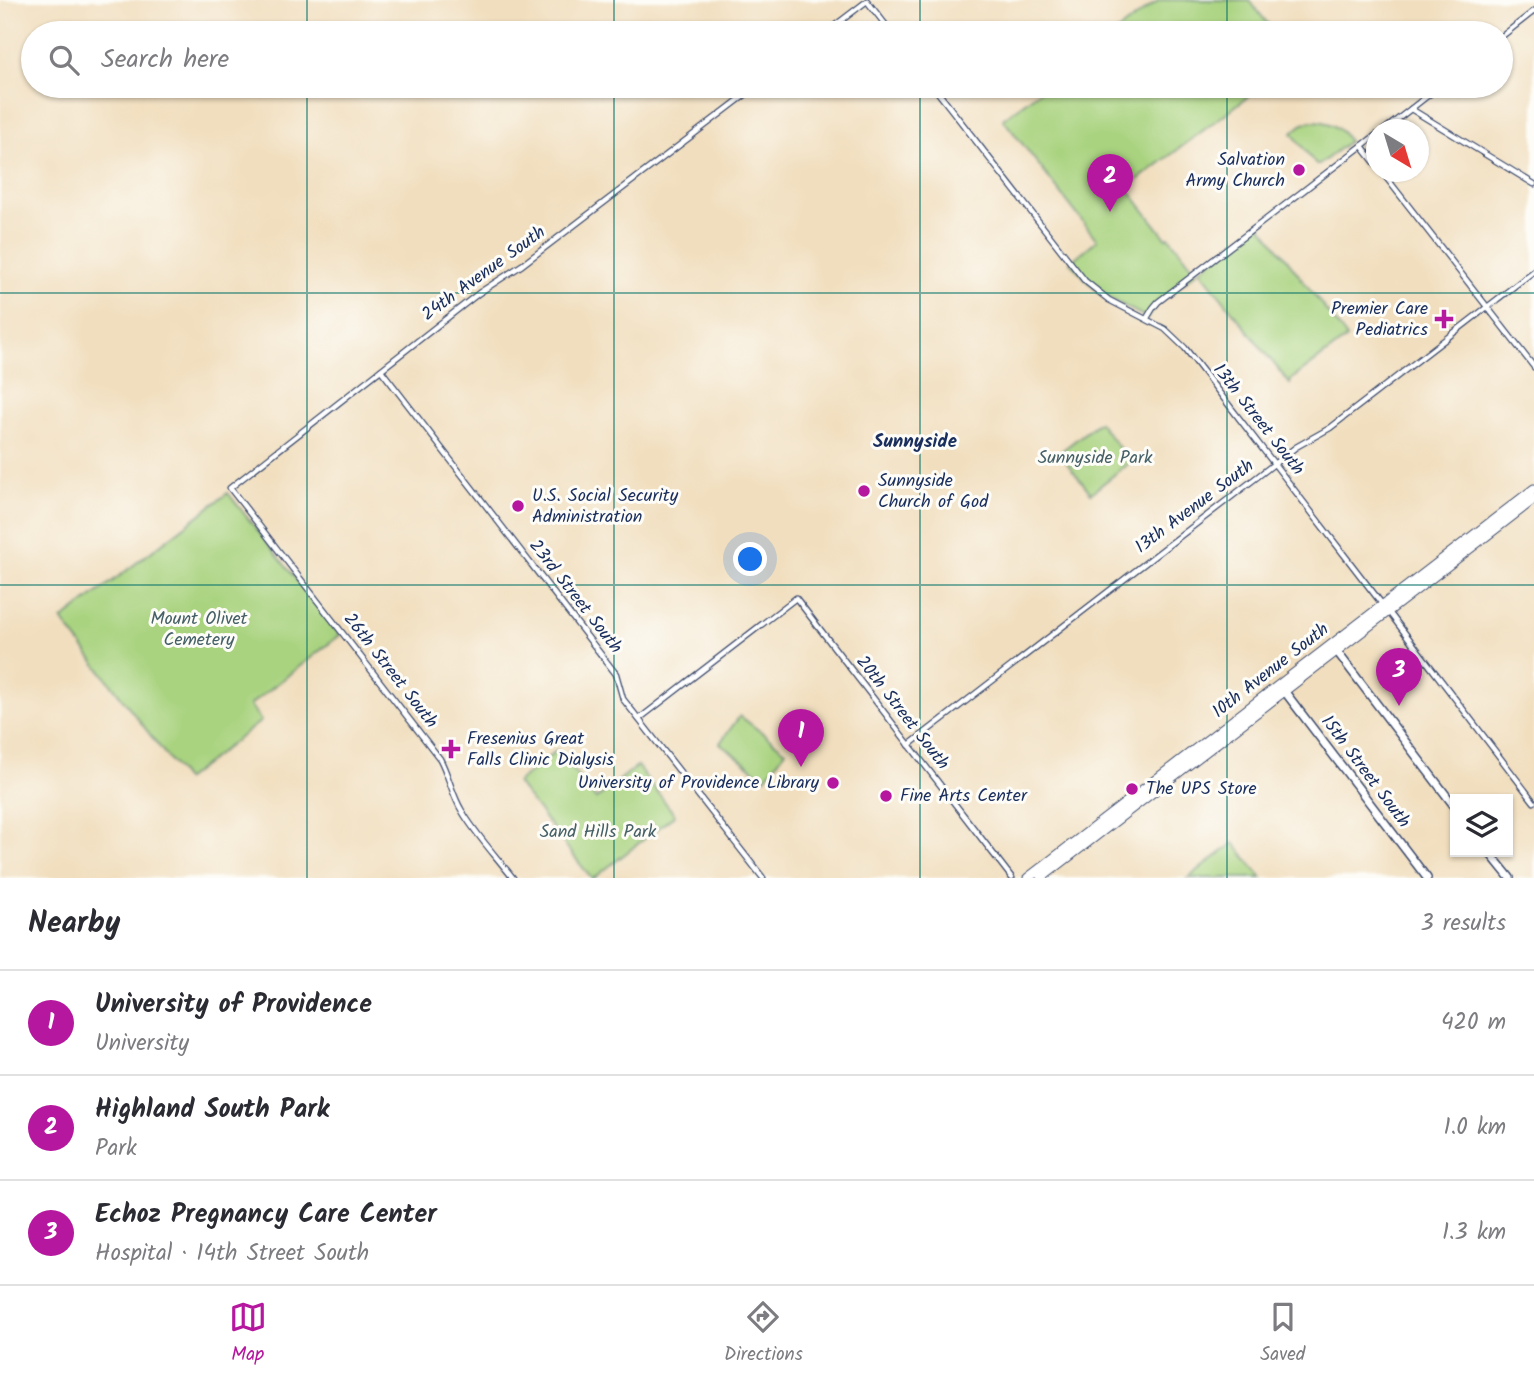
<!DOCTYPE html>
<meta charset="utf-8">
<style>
:root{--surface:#fff;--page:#f2f2f3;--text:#2b2b33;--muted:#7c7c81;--line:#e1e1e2;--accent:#b5179e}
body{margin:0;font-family:Kalam,sans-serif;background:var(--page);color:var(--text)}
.controls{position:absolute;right:21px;bottom:21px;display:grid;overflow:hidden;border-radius:0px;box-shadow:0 2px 5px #0004}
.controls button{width:63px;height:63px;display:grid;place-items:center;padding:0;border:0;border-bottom:2px solid var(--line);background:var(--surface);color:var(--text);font:35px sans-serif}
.compass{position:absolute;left:1366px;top:119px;width:63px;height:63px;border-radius:50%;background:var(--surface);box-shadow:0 2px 5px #0004;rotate:142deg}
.you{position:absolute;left:751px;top:560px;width:24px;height:24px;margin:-18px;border:5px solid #fff;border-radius:50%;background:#1a73e8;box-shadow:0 0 0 10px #1a73e833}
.badge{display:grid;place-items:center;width:46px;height:46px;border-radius:50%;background:var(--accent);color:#fff;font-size:23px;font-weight:700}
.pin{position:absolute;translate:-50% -58px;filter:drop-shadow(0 2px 4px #0008)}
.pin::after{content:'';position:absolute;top:37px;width:24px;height:21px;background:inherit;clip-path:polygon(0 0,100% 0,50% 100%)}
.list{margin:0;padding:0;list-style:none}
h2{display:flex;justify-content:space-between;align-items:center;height:91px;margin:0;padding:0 28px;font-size:30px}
h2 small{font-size:23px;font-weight:400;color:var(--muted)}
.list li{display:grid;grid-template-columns:46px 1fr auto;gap:21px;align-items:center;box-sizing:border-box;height:105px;padding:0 28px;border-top:2px solid var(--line)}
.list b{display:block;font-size:26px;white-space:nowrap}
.list p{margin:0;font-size:23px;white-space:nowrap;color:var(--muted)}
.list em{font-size:23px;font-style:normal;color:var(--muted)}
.icon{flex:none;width:38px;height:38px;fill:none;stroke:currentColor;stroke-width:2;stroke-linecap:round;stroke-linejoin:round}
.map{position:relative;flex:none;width:1534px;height:878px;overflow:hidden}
.search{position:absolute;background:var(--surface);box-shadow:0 2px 5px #0004;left:21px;right:21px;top:21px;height:77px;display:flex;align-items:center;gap:18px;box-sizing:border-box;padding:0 24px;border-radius:38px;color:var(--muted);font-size:26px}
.sheet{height:406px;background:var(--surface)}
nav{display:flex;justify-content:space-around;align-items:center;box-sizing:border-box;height:98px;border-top:2px solid var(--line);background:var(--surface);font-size:19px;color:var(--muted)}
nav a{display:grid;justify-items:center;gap:4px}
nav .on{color:var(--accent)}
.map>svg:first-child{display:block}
.green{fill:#a9d37f;stroke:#62816e;stroke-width:2}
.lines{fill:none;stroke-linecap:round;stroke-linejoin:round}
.minor-casing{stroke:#3b496c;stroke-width:7}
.major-casing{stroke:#3b496c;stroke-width:10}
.highway-casing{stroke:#3b496c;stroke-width:11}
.minor{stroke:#fff;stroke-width:4.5}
.major{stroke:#fff;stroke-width:7}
.highway{stroke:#fff;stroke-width:9}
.grid{fill:none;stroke:#0f766e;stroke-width:2;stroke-opacity:0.55}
.poi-dot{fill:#b5179e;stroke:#fdfcf7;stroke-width:2.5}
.labels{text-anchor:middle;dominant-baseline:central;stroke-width:6;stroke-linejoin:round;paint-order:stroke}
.poi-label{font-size:18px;fill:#1b2f5e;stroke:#fdfcf7;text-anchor:start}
.street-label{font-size:18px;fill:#1b2f5e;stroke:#fdfcf7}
.park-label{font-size:18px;fill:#466068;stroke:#fdfcf7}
.neighbourhood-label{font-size:19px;font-weight:bold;fill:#1b2f5e;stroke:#fdfcf7}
</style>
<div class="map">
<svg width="1534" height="878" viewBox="0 0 1534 878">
<rect width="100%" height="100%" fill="#fdfcf7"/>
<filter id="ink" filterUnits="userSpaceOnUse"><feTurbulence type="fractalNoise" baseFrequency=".0143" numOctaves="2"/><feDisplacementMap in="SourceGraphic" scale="14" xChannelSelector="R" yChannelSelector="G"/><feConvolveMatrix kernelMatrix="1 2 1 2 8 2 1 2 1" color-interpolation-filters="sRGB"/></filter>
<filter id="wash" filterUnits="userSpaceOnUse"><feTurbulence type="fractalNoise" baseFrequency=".00686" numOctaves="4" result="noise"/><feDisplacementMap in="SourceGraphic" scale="28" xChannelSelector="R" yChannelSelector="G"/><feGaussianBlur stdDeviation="1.57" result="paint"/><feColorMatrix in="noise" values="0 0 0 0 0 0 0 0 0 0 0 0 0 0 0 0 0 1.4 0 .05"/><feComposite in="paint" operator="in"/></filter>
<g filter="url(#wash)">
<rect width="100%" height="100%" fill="#f1debe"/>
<!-- green -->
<g class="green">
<polygon points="1159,0 1249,0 1275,33 1115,33"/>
<polygon points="1046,86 1262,86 1127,188 1166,238 1169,237 1197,272 1158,302 1147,318 1098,292 1070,262 1097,240 1003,119"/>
<path d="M1311,121c18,0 28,5 38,20l-30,24h-3l-24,-32 9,-8z"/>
<polygon points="1260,224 1347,338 1292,379 1290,384 1200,270"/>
<polygon points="1099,422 1130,462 1091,493 1059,453"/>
<polygon points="228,493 340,635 250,705 261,721 185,780 62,620"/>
<polygon points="740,716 786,751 765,778 720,743"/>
<polygon points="557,750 596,799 637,766 675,815 594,878 591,878 517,783"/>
<polygon points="1234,843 1262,878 1188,878"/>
</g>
</g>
<g filter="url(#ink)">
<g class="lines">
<!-- minor casing -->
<g class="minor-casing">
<g id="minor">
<polyline points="867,1 892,33"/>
<polyline points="825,33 867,1"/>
<polyline points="1501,37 1534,11"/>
<polyline points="933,86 1085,281 1109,300 1165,329 1185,348 1382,604"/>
<polyline points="1411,109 1534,184"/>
<polyline points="1384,130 1440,86"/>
<polyline points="1362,146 1376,164"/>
<polyline points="1382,172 1534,367"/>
<polyline points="1147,318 1153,308 1158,302 1376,135"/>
<polyline points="381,370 616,674 623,699 763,878"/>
<polyline points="1388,611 1534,802"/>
<polyline points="639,719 796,598 1012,878"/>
<polyline points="909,745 1296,447 1330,428 1534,271"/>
<path d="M513,878c-17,-22 -37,-43 -51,-67 -10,-16 -13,-35 -22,-52l-210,-271 249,-195 43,-28 235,-179"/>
</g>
</g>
<!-- major casing -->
<g class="major-casing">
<g id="major">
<polyline points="1335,649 1455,807"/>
<polyline points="1282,688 1427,878"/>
<polyline points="1489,852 1510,878"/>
</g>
</g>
<!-- highway casing -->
<g class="highway-casing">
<g id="highway">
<polyline points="1028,878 1534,489"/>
<polyline points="1041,878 1534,499"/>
</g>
</g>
<!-- minor -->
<use href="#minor" class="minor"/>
<!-- major -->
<use href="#major" class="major"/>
<!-- highway -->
<use href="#highway" class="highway"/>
</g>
</g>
<!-- grid -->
<path class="grid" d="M307,0v33M614,0v33M920,0v33M1227,0v33M307,86v792M614,86v792M920,86v792M1227,86v792M0,293h1534M0,585h1534"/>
<!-- markers -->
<g class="poi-dot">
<circle cx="1299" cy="170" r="7"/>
<path d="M1440.5 308.5h7v7h7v7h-7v7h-7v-7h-7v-7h7z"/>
<circle cx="864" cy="491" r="7"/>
<circle cx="518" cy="506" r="7"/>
<path d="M447.5 738.5h7v7h7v7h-7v7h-7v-7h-7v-7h7z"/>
<circle cx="833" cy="783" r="7"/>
<circle cx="1132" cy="789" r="7"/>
<circle cx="886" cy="796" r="7"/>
</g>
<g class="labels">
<!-- poi labels -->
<g class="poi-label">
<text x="1285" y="160" text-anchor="end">Salvation<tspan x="1285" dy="21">Army Church</tspan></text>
<text x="1428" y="309" text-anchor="end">Premier Care<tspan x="1428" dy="21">Pediatrics</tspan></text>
<text x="878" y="481">Sunnyside<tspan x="878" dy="21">Church of God</tspan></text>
<text x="532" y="496">U.S. Social Security<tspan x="532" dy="21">Administration</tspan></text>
<text x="467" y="739">Fresenius Great<tspan x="467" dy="21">Falls Clinic Dialysis</tspan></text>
<text x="819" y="783" text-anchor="end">University of Providence Library</text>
<text x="1146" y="789">The UPS Store</text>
<text x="900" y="796">Fine Arts Center</text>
</g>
<!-- street labels -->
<g class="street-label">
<text transform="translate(484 274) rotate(-36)">24th Avenue South</text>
<text transform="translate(1258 420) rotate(52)">13th Street South</text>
<text transform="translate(1195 507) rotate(-37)">13th Avenue South</text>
<text transform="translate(575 597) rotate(52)">23rd Street South</text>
<text transform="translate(390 671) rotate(52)">26th Street South</text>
<text transform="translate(1271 671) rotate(-38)">10th Avenue South</text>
<text transform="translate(902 713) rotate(52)">20th Street South</text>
<text transform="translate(1365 772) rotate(53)">15th Street South</text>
</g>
<!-- park labels -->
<g class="park-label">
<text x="1095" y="458">Sunnyside Park</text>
<text x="199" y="619">Mount Olivet<tspan x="199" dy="21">Cemetery</tspan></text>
<text x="598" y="832">Sand Hills Park</text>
</g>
<!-- neighbourhood labels -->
<g class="neighbourhood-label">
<text x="915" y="442">Sunnyside</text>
</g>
</g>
</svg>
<div class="controls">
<button><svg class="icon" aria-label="layers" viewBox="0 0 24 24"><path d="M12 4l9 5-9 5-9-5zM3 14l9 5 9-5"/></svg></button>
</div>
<svg class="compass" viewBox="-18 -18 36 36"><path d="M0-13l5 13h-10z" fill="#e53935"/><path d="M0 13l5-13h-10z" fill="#7c7c81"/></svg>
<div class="you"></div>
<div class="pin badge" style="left:801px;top:767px">1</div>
<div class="pin badge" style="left:1110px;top:212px">2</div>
<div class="pin badge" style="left:1399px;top:706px">3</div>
<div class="search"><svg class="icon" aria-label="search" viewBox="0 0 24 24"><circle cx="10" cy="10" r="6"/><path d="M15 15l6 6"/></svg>Search here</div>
</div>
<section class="sheet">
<h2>Nearby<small>3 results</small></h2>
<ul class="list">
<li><span class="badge">1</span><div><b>University of Providence</b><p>University</p></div><em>420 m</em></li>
<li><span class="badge">2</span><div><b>Highland South Park</b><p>Park</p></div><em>1.0 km</em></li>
<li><span class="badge">3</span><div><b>Echoz Pregnancy Care Center</b><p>Hospital · 14th Street South</p></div><em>1.3 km</em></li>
</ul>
</section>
<nav>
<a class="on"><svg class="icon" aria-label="map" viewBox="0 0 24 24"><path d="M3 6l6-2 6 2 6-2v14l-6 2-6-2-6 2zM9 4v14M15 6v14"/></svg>Map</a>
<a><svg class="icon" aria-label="directions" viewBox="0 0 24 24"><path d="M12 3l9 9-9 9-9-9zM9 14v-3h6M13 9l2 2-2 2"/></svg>Directions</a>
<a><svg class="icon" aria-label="saved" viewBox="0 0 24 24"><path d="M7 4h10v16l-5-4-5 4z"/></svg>Saved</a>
</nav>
